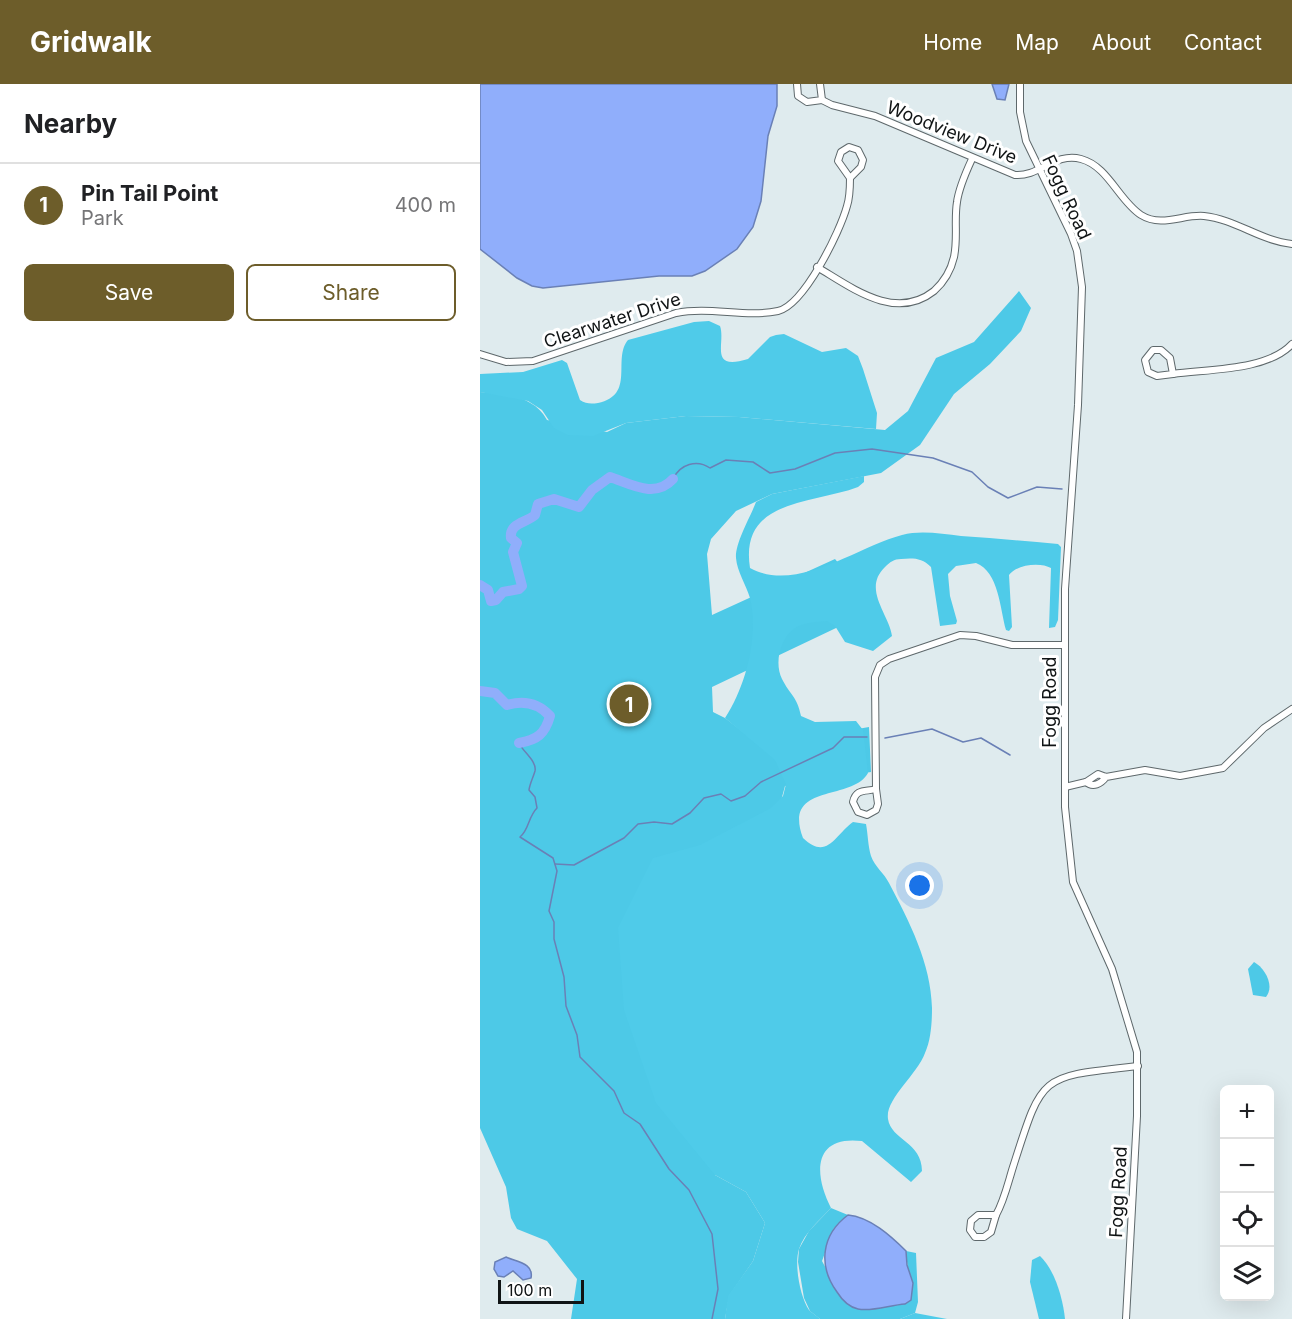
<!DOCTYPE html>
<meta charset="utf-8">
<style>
:root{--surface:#fff;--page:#f6f6f6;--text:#202124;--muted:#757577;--line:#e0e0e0;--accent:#6d5d2a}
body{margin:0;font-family:Inter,sans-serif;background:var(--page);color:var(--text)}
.controls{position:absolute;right:18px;bottom:18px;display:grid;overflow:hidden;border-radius:9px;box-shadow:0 6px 24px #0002}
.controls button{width:54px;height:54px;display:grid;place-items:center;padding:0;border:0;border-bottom:2px solid var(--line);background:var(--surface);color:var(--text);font:30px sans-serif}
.scale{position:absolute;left:18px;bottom:15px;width:86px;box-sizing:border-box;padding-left:6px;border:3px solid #101415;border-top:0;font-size:16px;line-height:21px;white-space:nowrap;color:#101415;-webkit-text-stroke:4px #fff;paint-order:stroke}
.you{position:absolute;left:440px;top:802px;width:21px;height:21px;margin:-15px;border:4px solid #fff;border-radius:50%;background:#1a73e8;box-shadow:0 0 0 9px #1a73e833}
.badge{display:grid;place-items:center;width:39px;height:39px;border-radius:50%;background:var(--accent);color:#fff;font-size:20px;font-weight:700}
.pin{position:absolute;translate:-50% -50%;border:3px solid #fff;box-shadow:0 2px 6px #0006}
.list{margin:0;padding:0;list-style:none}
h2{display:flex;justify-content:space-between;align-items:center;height:78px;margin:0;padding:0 24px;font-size:26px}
h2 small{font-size:20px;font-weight:400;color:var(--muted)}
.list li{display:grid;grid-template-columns:39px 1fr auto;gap:18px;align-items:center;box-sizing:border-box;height:84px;padding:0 24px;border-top:2px solid var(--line)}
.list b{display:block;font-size:22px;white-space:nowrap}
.list p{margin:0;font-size:20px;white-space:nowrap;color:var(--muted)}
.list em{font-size:20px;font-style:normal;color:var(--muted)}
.actions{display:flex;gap:12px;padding:18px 24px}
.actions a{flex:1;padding:14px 0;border:2px solid var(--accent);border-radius:9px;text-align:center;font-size:21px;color:var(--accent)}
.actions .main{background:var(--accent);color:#fff}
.icon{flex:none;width:33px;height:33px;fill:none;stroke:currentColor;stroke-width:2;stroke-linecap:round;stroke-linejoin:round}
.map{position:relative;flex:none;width:812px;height:1235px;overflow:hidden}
header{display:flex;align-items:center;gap:36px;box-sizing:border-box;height:84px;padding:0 30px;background:var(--accent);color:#fff}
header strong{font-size:28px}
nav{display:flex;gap:33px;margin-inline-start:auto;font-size:21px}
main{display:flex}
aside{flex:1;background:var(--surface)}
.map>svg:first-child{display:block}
.green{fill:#4dc9e7}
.forest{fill:#4fcbe9}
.water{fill:#90aefb;stroke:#6a80b6;stroke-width:1.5}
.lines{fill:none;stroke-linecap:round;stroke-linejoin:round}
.stream{stroke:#6a80b6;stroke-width:1.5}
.river{stroke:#90aefb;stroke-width:10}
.street-casing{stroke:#5e686b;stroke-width:8}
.street{stroke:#fff;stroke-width:6}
.labels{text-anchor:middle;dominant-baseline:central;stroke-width:6;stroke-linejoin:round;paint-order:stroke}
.street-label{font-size:18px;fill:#101415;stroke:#fff}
</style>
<header>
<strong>Gridwalk</strong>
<nav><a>Home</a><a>Map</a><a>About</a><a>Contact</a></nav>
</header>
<main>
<aside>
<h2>Nearby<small></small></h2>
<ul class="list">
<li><span class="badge">1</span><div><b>Pin Tail Point</b><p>Park</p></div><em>400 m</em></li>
</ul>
<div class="actions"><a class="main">Save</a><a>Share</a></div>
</aside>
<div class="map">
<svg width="812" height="1235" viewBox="0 0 812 1235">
<rect width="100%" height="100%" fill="#dfebee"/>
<!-- green -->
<g class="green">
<path d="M539,207l12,17 -10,23 -31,33 -36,30 -34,51 -39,28 -109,21 -36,17 -25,28 -4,15 5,61 123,-56 41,50 -164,78 1,25 12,6 36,28 108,-19 2,45 -86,14 -3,11 -67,378 31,17 19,31 -12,38 -24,35 -4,23h-154l6,-40 -30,-38 -30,-12 -6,-11 -5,-31 -26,-59v-736c25,3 54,3 67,28l60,12 19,-9 60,-7 53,1 146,13 23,-19 28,-53 38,-16z"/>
<path d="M774,878c11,6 21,24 12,35l-13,-2 -5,-26z"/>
<path d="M351,1124l17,7 -14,13 -12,33c30,56 21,49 83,43 11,-24 2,-29 1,-53l10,2 2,49 -3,11 -15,6h-80l-10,-8 -6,-13 -6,-36 1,-13 10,-18z"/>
</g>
<!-- forest -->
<g class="forest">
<path d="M229,237l11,5c6,17 -12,45 28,33l22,-22 6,-2 8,-1 38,18 24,-4 12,8 5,13 14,44 -1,16 -137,-12 -53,-1 -60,7 -33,13 -25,-1 -14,-7 -12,-18 -14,-9 -48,-9v-18l43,-2 39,-12 5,3 13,37c6,4 11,4 18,3 38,-8 14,-44 30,-63l66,-18z"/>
<path d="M384,392v6l-6,5c-44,17 -119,11 -108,81 47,26 108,-22 152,-33 19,-5 40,-1 59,1 32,2 64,5 97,8l3,3 -3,73 -3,7 -6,1 2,-60c-10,-6 -34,-4 -42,7l3,52 -3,4 -3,-1c-6,-21 -7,-58 -30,-67l-20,3 -8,8 2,22 7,25 -1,3 -16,2 -9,-59c-9,-9 -17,-9 -30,-8 -7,0 -11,3 -16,8 -23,22 4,47 7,69l-19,15 -28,-9 -10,-16 -8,-5c-10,1 -23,1 -32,7 -15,10 -21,35 -13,51 8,16 15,17 19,37l14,6 41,-1 7,9 5,43c-16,29 -86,9 -65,65 24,23 32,-3 50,-16l13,2c2,11 2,22 5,32 4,11 13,17 18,27 20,38 42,80 43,125 0,14 -1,32 -7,45 -8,22 -40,46 -37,66 3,21 34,23 34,52l-11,11 -49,-41c-50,-6 -48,34 -31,67 -11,12 -27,25 -32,41 -5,15 1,48 10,61 3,3 8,6 11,9h-95l3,-23 25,-35 12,-38 -19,-31 -31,-17 -59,-72 -32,-93 -6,-82 35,-70 47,-13 71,-37 12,-12 3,-12 -11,-24 -50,-42c21,-32 34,-82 25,-120 -4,-13 -13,-27 -14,-40 -1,-15 14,-40 20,-56l16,-8z"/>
<path d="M560,1172c15,14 23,43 25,63h-26l-9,-37 2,-22z"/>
<polygon points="435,1229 467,1235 420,1235"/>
</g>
<!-- water -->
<g class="water">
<polygon points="0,0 297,0 297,22 288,52 281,117 273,143 257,165 225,187 212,192 179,192 63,204 52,202 37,194 0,165"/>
<polygon points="512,0 529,0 525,16 517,15"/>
<path d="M368,1131c22,2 43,21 58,36l1,14 6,18 -2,17 -6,4c-15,1 -33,8 -47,5 -9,-2 -16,-9 -21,-17 -19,-26 -16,-57 11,-77z"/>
<path d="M26,1173c11,5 28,6 25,21l-8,2 -10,-9 -9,6 -6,-1 -4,-7 1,-7z"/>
</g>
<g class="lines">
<!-- stream -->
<g class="stream">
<path d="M193,395c7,-15 24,-20 37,-11l16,-8 27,2 17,11 25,-4 40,-16 37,-4 61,9 39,14 16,15 20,11 29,-11 25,2"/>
<polyline points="405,654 452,645 483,658 501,654 530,671"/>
<path d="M39,659c4,9 18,18 16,28 -2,7 -5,12 -6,19l6,7 2,11c-9,9 -8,22 -17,29l33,21 4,13 -8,40 5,11v17l10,38 2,29 11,29 3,22 34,34 10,22 16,11 29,45 20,21 23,44 6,55 -6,30"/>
<polyline points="75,780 94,781 144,754 158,740 174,738 192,740 210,729 224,714 241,710 251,717 265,712 281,698 353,664 364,653 387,653"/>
</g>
<!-- river -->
<g class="river">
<path d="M0,501l8,5 3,11 5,-1 7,-8 16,-3 3,-3 -9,-34 4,-9 -6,-5c-2,-15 15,-15 24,-23l3,-11 16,-5 25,8 13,-17 18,-13c21,7 45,22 63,2"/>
<path d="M0,607l15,2 12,12c17,-5 31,-2 43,11 -5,18 -13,24 -31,27"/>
</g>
<!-- street casing -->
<g class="street-casing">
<g id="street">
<polyline points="317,0 318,12 327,18 342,16 340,0"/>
<polyline points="540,0 540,28 546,57 591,150 597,167 602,203 598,321 585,505 585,723 593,798 632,885 657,968 657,1032 646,1235"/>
<path d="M342,16l10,5 43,11 140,59c24,2 40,-23 66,-16 27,7 38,42 60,56 21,13 42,-1 63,1 31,3 57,25 88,28"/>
<polygon points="369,63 378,66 383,76 381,83 370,94 358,77 361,68"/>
<path d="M337,183c34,20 78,55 117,24 10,-9 17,-21 20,-34 4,-19 0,-37 3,-55 2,-15 9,-30 15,-43"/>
<polygon points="673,266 681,266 690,274 693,290 677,292 668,288 665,276"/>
<path d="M0,270l26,8 27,-1 143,-48c34,-7 69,5 102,-2 26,-6 62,-79 69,-105 3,-9 3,-18 3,-28"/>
<path d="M693,290c35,-5 94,-3 119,-30"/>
<path d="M626,693c-5,7 -13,11 -20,5l12,-8 8,3 39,-7 35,6 43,-8 41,-40 28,-19"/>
<polyline points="585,703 606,698"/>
<polyline points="396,705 395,593 400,581 409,575 480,551 496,552 532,561 584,561"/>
<path d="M396,705l2,15 -2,6 -9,5 -9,-3 -5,-10c3,-14 13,-10 23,-13z"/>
<polygon points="498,1131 516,1131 511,1148 504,1153 495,1153 490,1146 491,1137"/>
<path d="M516,1131c8,-14 12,-32 17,-48 30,-94 26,-90 125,-101"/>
</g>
</g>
<!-- street -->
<use href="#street" class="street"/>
</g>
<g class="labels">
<!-- street labels -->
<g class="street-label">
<text transform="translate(472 48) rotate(22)">Woodview Drive</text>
<text transform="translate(587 113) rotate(65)">Fogg Road</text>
<text transform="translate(132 236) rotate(-18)">Clearwater Drive</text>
<text transform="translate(569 618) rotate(-90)">Fogg Road</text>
<text transform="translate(638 1108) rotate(-87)">Fogg Road</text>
</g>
</g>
</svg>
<div class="controls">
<button>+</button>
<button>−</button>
<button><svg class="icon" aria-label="locate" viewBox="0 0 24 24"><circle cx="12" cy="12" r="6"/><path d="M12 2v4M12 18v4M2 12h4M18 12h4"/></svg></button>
<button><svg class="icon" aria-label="layers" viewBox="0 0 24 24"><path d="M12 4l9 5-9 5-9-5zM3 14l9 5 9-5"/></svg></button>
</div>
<div class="scale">100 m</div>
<div class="you"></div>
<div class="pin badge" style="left:149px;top:620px">1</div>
</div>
</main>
